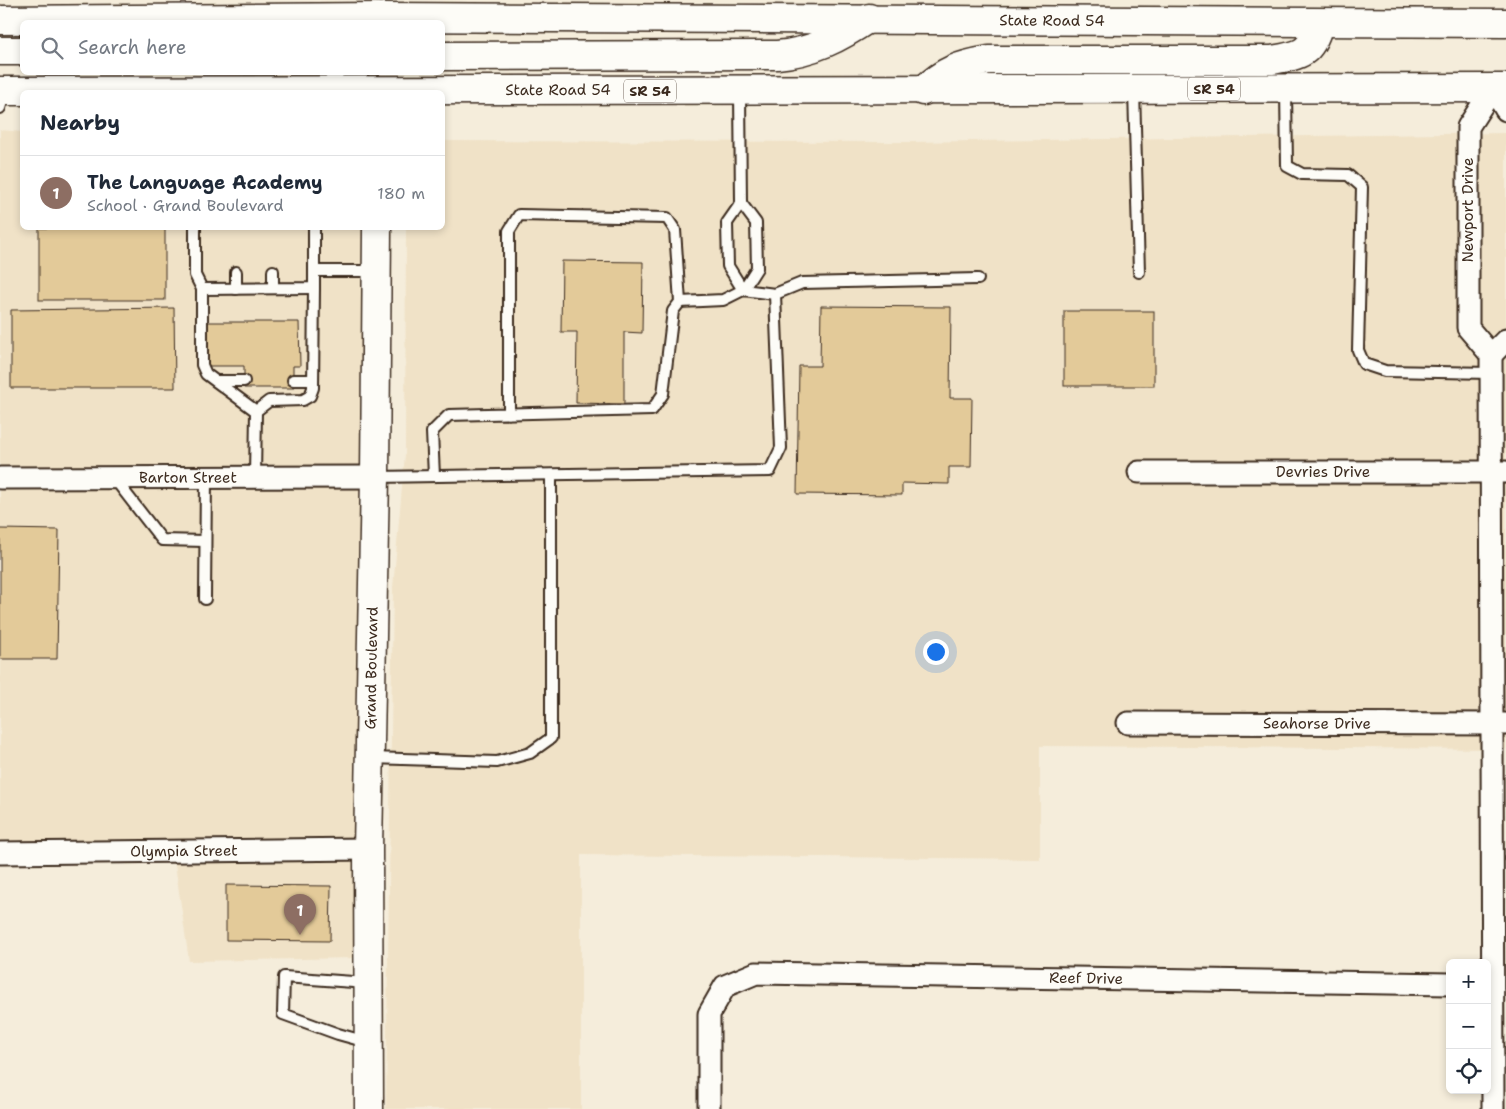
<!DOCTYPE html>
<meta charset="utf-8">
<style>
:root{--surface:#fff;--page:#f2f2f3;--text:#1f2937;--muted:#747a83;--line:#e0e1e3;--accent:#7c3aed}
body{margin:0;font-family:"Shantell Sans",sans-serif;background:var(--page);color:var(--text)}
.controls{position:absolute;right:15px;bottom:15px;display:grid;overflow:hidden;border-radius:8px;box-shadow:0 2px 8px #0003}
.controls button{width:45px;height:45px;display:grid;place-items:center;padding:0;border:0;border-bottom:1px solid var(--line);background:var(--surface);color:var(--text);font:25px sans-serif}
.you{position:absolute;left:935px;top:651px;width:18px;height:18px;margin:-12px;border:4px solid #fff;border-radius:50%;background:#1a73e8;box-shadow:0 0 0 8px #1a73e833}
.badge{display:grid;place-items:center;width:32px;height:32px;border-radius:50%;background:var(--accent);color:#fff;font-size:16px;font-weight:700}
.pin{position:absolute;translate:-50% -41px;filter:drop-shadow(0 1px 2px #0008)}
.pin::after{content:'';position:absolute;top:26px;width:18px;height:15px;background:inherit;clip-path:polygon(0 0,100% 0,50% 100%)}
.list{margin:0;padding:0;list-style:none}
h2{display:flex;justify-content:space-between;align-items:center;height:65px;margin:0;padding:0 20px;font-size:21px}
h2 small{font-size:16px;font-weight:400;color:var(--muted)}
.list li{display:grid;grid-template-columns:32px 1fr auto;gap:15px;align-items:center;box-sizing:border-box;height:75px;padding:0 20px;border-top:1px solid var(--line)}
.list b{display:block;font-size:19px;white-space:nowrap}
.list p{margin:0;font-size:16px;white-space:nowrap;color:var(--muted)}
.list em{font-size:16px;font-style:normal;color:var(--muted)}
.icon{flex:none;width:28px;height:28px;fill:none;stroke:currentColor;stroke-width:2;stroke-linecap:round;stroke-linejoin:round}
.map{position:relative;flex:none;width:1506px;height:1109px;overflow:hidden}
.search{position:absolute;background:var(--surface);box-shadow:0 2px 8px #0003;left:20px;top:20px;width:425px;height:55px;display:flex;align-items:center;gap:12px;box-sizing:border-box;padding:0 18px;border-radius:8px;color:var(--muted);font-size:19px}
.panel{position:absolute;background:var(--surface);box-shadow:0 2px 8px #0003;left:20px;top:90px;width:425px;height:140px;border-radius:8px}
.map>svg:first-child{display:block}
.built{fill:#f0e2c7}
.building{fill:#e3ca99;stroke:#3b2a1e}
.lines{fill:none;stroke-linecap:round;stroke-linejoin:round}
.service-casing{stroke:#3b2a1e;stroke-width:14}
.minor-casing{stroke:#3b2a1e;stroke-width:25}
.secondary-casing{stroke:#3b2a1e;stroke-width:31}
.primary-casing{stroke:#3b2a1e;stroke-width:31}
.service{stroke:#fdfcf7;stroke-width:10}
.minor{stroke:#fdfcf7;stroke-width:21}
.secondary{stroke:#fdfcf7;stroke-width:28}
.primary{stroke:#fdfcf7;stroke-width:28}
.labels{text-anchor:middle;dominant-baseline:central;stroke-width:5;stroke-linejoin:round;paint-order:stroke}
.shield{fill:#fdfcf7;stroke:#75695f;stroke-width:1}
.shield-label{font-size:14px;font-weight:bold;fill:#3b2a1e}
.street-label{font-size:15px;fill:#3b2a1e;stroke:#fdfcf7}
</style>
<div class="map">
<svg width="1506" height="1109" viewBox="0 0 1506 1109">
<rect width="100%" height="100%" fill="#f5eddb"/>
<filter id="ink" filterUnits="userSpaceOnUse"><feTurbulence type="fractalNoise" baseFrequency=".02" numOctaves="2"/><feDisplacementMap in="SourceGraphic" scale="10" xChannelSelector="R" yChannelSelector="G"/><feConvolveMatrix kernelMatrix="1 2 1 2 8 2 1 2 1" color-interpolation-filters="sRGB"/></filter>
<g filter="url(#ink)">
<!-- built -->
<g class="built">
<polygon points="0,130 22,132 22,228 363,228 355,958 189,961 174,857 0,847"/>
<polygon points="1506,133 1506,749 1040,746 1040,859 581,855 581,1109 386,1109 393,588 405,454 406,228 442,228 443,141 910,142"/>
</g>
<!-- building -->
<g class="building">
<rect x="39" y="228" width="126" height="72"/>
<polygon points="562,261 643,262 642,333 624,332 624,404 576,403 577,332 561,332"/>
<polygon points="821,306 951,307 950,398 972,398 971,467 949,467 949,484 902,483 902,495 797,494 799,366 820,366"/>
<polygon points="174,308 175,388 11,388 11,310"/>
<rect x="1064" y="311" width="90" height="75"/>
<polygon points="207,322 299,322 300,366 293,366 293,388 244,388 244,366 207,366"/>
<polygon points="0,529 59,530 57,659 0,659"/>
<polygon points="226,885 331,886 330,941 226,940"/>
</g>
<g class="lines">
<!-- service casing -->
<g class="service-casing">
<g id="service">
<polyline points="1134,90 1139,272"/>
<polyline points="1286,90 1287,166 1302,174 1348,175 1362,187 1358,350 1364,364 1385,371 1491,373"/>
<polyline points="740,92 741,203 756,223 757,268 743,290 728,266 727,223 741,203"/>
<polyline points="0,108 5,92"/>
<polyline points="195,228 195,275 202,289 314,288 314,228"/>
<polyline points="273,271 273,288"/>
<polyline points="314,271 375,271"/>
<polyline points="236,272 236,289"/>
<polyline points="202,289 202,365 206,374 256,411"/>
<polyline points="680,302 723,300 743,290 775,294"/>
<polyline points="293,380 313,380"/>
<polyline points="216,381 244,381"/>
<polyline points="256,411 269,401 303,400 310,396 313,388 314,288"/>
<polyline points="434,476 432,432 449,415 652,410 663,394 673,311 680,302 675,230 667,218 519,215 509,231 509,414"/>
<polyline points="255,477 256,411"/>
<polyline points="376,477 770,471 781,448 775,294 802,283 978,279"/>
<polyline points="114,478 162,540 205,541"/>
<polyline points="205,599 206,477"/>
<polyline points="371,758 497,762 530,753 551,738 551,475"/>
<polyline points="367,1042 338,1034 283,1014 284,977 367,983"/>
</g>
</g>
<!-- minor casing -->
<g class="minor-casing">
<g id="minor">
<polyline points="1506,110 1493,88 1468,127 1468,328 1491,355 1506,340"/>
<polyline points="1491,355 1493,1109"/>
<path id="s1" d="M1139,472h367"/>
<path id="s2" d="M0,478l375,-1"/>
<path id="s3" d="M1128,723l378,1"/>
<path id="s4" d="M0,853l368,-4"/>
<path id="s5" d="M709,1109v-95l16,-28 31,-13 694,11"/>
</g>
</g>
<!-- secondary casing -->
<g class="secondary-casing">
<g id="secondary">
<path id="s6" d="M369,1109l-1,-260 7,-372 2,-249"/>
</g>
</g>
<!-- primary casing -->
<g class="primary-casing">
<g id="primary">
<path id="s7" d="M0,20l382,-3 1124,6"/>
<polyline points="0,51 22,51"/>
<path d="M442,56l335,-1c36,-3 62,-17 92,-37"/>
<path id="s8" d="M0,91l1506,-3"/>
<path d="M923,91c21,-21 37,-26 66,-31h283c29,-5 39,-6 47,-36"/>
</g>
</g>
<!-- service -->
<use href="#service" class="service"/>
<!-- minor -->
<use href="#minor" class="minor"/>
<!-- secondary -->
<use href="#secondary" class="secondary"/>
<!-- primary -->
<use href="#primary" class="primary"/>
</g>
</g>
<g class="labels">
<!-- shield labels -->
<g class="shield">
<rect x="1188" y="77.5" width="52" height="23" rx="4"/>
<rect x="624" y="79.5" width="52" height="23" rx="4"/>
</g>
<g class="shield-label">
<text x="1214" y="89">SR 54</text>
<text x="650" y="91">SR 54</text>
</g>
<!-- street labels -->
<g class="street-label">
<text stroke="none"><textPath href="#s7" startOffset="1052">State Road 54</textPath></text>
<text stroke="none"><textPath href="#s8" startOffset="558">State Road 54</textPath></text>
<text transform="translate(1468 210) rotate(-90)">Newport Drive</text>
<text stroke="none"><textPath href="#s1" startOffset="184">Devries Drive</textPath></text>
<text stroke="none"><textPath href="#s2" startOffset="188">Barton Street</textPath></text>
<text stroke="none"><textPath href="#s6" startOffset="441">Grand Boulevard</textPath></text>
<text stroke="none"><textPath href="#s3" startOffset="189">Seahorse Drive</textPath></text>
<text stroke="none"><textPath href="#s4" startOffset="184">Olympia Street</textPath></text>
<text stroke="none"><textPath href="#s5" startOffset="491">Reef Drive</textPath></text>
</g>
</g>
</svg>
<div class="controls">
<button>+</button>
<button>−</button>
<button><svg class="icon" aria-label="locate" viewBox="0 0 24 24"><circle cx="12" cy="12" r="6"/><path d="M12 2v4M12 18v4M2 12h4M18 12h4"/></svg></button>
</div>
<div class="you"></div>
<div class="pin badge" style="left:300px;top:935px;background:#8d6e63">1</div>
<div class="search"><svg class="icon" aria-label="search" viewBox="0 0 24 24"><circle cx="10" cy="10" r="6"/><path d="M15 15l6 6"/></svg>Search here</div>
<section class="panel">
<h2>Nearby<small></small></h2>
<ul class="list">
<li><span class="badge" style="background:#8d6e63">1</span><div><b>The Language Academy</b><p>School · Grand Boulevard</p></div><em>180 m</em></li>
</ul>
</section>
</div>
